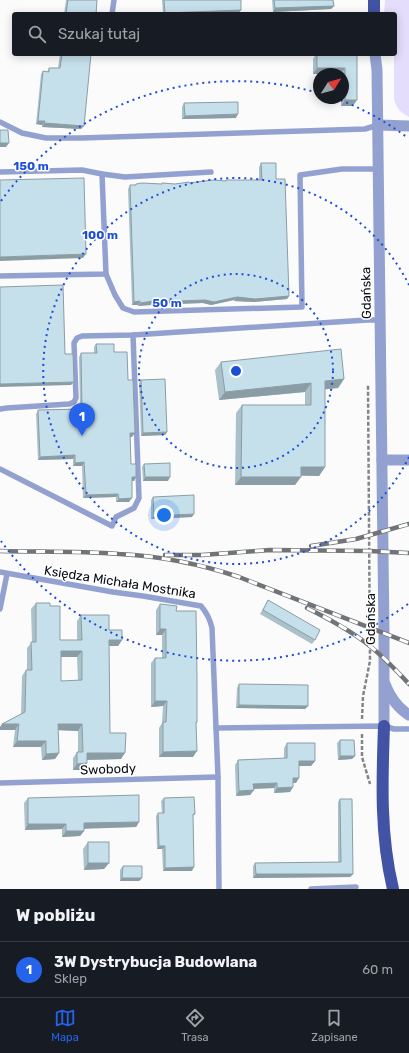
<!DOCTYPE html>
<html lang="pl">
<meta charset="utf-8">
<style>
:root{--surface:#171b24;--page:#20242c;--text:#f1f3f6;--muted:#9ea1a6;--line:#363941;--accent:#2563eb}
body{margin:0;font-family:Rubik,sans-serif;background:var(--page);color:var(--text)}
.compass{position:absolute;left:313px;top:68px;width:36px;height:36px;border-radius:50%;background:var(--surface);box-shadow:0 2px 10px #0003;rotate:53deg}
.you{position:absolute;left:164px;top:515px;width:14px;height:14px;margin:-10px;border:3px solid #fff;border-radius:50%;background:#1a73e8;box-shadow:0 0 0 6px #1a73e833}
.badge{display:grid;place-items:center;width:26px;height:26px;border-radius:50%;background:var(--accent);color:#fff;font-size:13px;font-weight:700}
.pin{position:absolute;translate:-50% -33px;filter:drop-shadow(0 1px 2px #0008)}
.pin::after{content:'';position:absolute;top:21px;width:14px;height:12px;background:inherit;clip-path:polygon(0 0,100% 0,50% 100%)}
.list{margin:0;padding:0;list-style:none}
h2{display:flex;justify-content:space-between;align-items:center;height:52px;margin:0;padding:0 16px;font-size:17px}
h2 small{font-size:13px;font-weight:400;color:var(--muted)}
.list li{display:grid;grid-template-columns:26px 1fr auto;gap:12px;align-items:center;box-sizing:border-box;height:56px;padding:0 16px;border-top:1px solid var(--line)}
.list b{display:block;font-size:15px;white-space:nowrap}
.list p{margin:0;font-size:13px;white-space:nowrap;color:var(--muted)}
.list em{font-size:13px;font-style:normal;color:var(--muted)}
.icon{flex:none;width:22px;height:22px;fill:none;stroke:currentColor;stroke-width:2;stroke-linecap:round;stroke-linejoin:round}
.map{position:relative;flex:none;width:409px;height:889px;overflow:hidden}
.search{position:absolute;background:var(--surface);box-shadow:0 2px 10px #0003;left:12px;right:12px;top:12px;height:44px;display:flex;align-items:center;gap:10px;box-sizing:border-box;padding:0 14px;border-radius:4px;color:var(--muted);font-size:15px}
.sheet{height:108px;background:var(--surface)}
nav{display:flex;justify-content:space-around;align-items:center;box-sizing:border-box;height:56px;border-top:1px solid var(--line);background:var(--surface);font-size:11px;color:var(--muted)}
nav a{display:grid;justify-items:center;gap:2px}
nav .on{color:var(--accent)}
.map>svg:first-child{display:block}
.green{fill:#e4defc}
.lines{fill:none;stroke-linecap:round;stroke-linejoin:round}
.path{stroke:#828588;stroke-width:2.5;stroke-dasharray:4 2;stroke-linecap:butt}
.lane{stroke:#93a1d1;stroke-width:5.5}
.street{stroke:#93a1d1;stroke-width:11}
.primary{stroke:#4253a6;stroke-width:12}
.rail-casing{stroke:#707477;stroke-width:4.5}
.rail{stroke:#fff;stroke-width:3;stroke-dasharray:9;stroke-linecap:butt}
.wall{fill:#aac1ca;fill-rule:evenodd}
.shaded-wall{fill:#8b9da4}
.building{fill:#c6e0eb;stroke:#8b9da4;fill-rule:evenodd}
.ring{fill:none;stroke:#1d4ed8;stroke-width:2;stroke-dasharray:2 4}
.labels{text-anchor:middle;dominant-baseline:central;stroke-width:3;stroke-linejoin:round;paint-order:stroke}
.street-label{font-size:13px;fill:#070d13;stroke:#fff}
.centre{fill:#1d4ed8;stroke:#fff;stroke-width:2}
.ring-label{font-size:12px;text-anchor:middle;font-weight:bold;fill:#1d4ed8;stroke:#fff;stroke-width:3;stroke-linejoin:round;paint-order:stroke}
</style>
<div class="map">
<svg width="409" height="889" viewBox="0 0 409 889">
<rect width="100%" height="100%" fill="#fbfbfb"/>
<!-- green -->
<path class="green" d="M385,0h24v117c-8,-4 -13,-9 -15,-18v-45h1v-40h-11z"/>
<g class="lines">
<!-- path -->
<g class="path">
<polyline points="362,719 363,696 370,661 368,385"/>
<polyline points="362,734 362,757 370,784"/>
</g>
<!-- lane -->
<g class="lane">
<polyline points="112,14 114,0"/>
<polyline points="0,122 22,133 46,138 81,138 365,129 378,125"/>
<polyline points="0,172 82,170 102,174 125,177 211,172"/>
<polyline points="106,274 115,295 123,308 134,312 302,307 300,175 342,169 379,169"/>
<polyline points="0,276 106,274 102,174"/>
<polyline points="0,409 7,408 69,404 74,402 76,398 74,343 77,338 82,336 133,335 367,320 380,320"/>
<polyline points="0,469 112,526 116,517 134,508 139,498 133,335"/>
<path d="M0,572l113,20 30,4 58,10c6,7 9,13 11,22l6,149 1,112"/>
<polyline points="0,609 7,574"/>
<polyline points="216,728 384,726 394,729 409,729"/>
<polyline points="0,783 218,777"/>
<polyline points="311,889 356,887"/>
</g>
<!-- street -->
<g class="street">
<polyline points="375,54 377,70 384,633 384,726"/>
<polyline points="378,125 409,126"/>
<polyline points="382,460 409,460"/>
<path d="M385,684c5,13 13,24 24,31"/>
</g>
<!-- primary -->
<g class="primary">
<polyline points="374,14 374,0"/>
<path d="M384,726c-2,55 -4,109 9,163"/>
</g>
<!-- rail casing -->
<g class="rail-casing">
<g id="rail">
<polyline points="311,546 356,539 409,524"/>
<path d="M0,551c40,1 79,0 119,3 41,2 81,10 120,23l170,66"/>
<polyline points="165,555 202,555 270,550 369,551 409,553"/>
<path d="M307,608c20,10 41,21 59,35 16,12 29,26 43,41"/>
</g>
</g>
<!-- rail -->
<use href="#rail" class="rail"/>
</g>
<!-- wall -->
<g class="wall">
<polygon points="66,0 97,0 96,14 64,14"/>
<polygon points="162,0 241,0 239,13 218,14 163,14"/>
<polygon points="272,0 333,0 334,6 331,9 273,12"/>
<polygon points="60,54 91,54 81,129 42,127 42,125 36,124 41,74 43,71 47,72 49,68 58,68"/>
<polygon points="316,54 357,54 353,106 341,106 341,98 343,98 343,74 313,74 313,59"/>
<polygon points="184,103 236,118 182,119 182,107"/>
<polygon points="261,163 276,179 289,296 287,299 253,302 234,301 234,300 211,305 203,303 176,304 171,303 151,306 151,305 138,306 138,305 132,305 128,189 130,185 135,185 136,184 162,184 162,183 175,184 225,181 226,180 259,180 259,167"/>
<polygon points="96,344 114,352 128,380 132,437 130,437 131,464 136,477 134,481 132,481 129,502 116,502 116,497 83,498 82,466 73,466 73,459 38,460 36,414 38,410 80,409 79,357 81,353 94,353 94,347"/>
<polygon points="221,362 344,379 338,388 325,389 325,467 319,476 301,476 295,485 235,485 236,413 242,405 305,405 305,392 219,400 215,370"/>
<polygon points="141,380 167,432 165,435 141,436 139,383"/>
<polygon points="144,464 168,481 143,481 142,467"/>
<polygon points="153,497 192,517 151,519 151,500"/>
<polygon points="268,600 315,640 312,644 260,614"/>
<path d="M36,603l14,3 10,34h17v-19l4,-6 28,15 13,10 -4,6h-9l1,87 11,26 -34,1 -4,10h-10v-12l4,-6h1v-21l-20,-1 1,23 -4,6 -13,1 -1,-13h-28l2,-17h-15v-3l21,-13 1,-38 4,-6h1v-22l5,-6 -1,-33zM61,657h16l1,24h-17z"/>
<polygon points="160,604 176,611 197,722 196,724 193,757 159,757 159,728 162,723 163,706 151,707 151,663 155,658 162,658 162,635 156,635 156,610"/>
<polygon points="239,684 308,706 305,709 236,708 237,688"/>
<polygon points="340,740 355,756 352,759 338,760 337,743"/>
<polygon points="287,743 315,761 311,766 299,766 296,783 293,783 293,787 290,792 274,793 274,788 254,789 254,790 250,795 236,796 235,765 238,760 284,759 284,748"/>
<polygon points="28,798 139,822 136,827 84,828 84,831 80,836 62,837 62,829 25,830 24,803"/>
<polygon points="164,798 195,814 193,816 192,871 163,871 162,849 157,849 156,816 158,813 162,813 161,801"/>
<polygon points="340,799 353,874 350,877 253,878 253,866 255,863 338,863 338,802"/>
<polygon points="88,842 109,863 104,869 84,870 83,849"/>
<polygon points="123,866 142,878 139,881 120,881 120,870"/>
</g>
<!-- shaded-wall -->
<g class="shaded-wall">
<polygon points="334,6 331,9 273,12 275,8"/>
<polygon points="241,10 239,13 218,14 164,14 165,13"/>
<polygon points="317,68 345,68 341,74 313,74"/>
<polygon points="345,100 357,100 353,106 341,106"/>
<polygon points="238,114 236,118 182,119 185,116"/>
<polygon points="38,121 45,121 42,125 36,124"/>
<polygon points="44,123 84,126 81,129 42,127"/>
<polygon points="0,143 9,143 6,147 0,147"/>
<polygon points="86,254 83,258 0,261 0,257"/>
<polygon points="289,296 287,299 253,302 234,301 237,297"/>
<polygon points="237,297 234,300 211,305 203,303 176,304 171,303 151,306 153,302 174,300"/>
<polygon points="140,301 138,305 132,305 134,302"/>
<polygon points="153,301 151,305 138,306 140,303"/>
<polygon points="344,379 338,388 319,390 325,381"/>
<polygon points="74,382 71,385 0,387 0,384"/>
<polygon points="311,383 305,392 219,400 225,392"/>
<polygon points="167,432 165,435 141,436 143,433"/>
<polygon points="130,433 135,433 132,437 128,437"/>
<polygon points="75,455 73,459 38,460 40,457"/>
<polygon points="84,462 82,466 73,466 75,463"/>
<polygon points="301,467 325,467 319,476 295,475"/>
<polygon points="132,477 136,477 134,481 129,481"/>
<polygon points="145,477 170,477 168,481 143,481"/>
<polygon points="241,477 301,477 295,485 235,485"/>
<polygon points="118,494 116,497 83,498 86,495"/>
<polygon points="132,498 129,502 116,502 119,499"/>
<polygon points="194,514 192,517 151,519 154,516"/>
<polygon points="160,629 166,629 162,635 156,635"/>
<polygon points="109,640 122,640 118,646 105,646"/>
<polygon points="61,651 82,651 77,657 56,657"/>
<polygon points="155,701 167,701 163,706 151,707"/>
<polygon points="239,705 308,706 305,709 236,708"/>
<polygon points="2,724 19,724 15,730 0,730 0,727"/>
<polygon points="58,724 82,724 78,731 54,730"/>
<polygon points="17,741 46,741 41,747 13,747"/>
<polygon points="197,751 193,757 159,757 163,752"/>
<polygon points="59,753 55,759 42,760 46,754"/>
<polygon points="87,753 125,753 121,759 83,760"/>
<polygon points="340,756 355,756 352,759 338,760"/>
<polygon points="299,761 315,761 311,766 296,766"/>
<polygon points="87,763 83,770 73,770 77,764"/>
<polygon points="293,778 299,778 296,783 290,783"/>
<polygon points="277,783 274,788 250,789 253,784"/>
<polygon points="293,787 290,792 274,793 277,788"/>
<polygon points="254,790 250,795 236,796 239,791"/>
<polygon points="139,822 136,827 80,829 84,823"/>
<polygon points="28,824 66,824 62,829 25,830"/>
<polygon points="66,831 84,831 80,836 62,837"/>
<polygon points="159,846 165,846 162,849 157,849"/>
<polygon points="88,863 109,863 104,869 84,870"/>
<polygon points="194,867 192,871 163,871 165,868"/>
<polygon points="256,874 353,874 350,877 253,878"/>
<polygon points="122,878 142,878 139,881 120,881"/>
</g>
<!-- building -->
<g class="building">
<polygon points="68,0 97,0 96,14 66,14"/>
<polygon points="164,0 241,0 241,10 165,13"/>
<polygon points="274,0 333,0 334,6 275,8"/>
<polygon points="62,54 91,54 84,126 44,123 45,121 38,121 43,71 49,72 49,68 60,68"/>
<polygon points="317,54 357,54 357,100 345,100 345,68 317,68"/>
<polygon points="238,102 238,114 185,116 184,103"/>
<polygon points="0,130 8,130 9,143 0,143"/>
<polygon points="261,163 276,163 276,179 285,179 289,296 255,299 237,297 214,302 205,300 179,301 174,300 153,302 153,301 140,303 140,301 134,302 130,185 136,185 136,184 142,183 162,184 162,183 175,184 189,182 189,183 213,180 226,181 226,180 262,180"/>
<polygon points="84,178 86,254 0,257 0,180"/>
<polygon points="63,285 65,354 73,354 74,382 0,384 0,287"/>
<polygon points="96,344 114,344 114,352 127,352 128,380 133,380 135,433 130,433 131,464 136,464 136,477 132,477 132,498 119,499 118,494 86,495 84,462 75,463 75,455 40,457 38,410 82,409 81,353 97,353"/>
<polygon points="341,349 344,379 325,381 325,467 301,467 301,477 241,477 242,405 311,405 311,383 225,392 221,362"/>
<polygon points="165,379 167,432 143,433 141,380"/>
<polygon points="170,463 170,477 145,477 144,464"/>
<polygon points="194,495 194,514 154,516 153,497"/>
<polygon points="268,600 320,630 315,640 263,610"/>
<path d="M36,603h14v3h10v34h22l-1,-25h28v15h13v10h-13l1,93h16l-1,20h-38v10l-10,1v-12h6l-1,-28h-24l1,29 -13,1v-13h-29l2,-17h-17l23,-12 1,-42h6l-1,-28h5zM61,651h21v29l-21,1z"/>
<polygon points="160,604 177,606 176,611 196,611 197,677 197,722 196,722 197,751 163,752 163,722 166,722 167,701 155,701 155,658 166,658 166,629 160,629"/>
<polygon points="239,684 308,685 308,706 239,705"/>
<polygon points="340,740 354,740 355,756 340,756"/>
<polygon points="287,743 315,743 315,761 299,761 299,778 293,778 293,787 277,788 277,783 253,784 254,790 239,791 238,760 287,758"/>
<polygon points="139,795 139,822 84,823 84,831 66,831 66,824 28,824 28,798"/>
<polygon points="194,797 195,814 193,814 194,867 165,868 165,846 159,846 158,813 164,813 164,798"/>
<polygon points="340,799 352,799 353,874 256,874 255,863 341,862"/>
<rect x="88" y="842" width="21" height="21"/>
<polygon points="123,866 142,866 142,878 122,878"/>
</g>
<!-- distance rings -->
<g class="ring">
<circle cx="236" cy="371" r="97"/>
<path d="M409 457A193 193 0 1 1 409 285"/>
<path d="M408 604A290 290 0 0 1 1 541M1 201A290 290 0 0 1 318 93M335 98A290 290 0 0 1 408 138"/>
</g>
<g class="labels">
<!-- street labels -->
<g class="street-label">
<text transform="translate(366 293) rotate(-91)">Gdańska</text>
<text transform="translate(120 582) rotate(9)">Księdza Michała Mostnika</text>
<text transform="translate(370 619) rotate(-90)">Gdańska</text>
<text transform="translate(108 769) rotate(-2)">Swobody</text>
</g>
</g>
<circle cx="236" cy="371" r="6" class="centre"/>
<g class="ring-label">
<text x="31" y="170">150 m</text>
<text x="100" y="239">100 m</text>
<text x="167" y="307">50 m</text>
</g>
</svg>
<svg class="compass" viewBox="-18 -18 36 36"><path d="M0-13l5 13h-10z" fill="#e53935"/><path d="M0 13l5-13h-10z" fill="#9ea1a6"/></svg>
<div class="you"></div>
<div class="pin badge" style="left:82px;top:436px">1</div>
<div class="search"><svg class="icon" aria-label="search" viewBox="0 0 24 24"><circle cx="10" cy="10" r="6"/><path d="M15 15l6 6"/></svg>Szukaj tutaj</div>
</div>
<section class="sheet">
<h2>W pobliżu<small></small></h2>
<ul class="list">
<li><span class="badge">1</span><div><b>3W Dystrybucja Budowlana</b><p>Sklep</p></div><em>60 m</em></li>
</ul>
</section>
<nav>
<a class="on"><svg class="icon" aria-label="map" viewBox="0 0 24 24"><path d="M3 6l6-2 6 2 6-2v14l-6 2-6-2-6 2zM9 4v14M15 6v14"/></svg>Mapa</a>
<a><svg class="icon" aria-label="directions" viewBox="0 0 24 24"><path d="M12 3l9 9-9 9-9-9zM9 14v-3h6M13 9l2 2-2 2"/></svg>Trasa</a>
<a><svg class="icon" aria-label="saved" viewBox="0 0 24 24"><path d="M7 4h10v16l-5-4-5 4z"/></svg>Zapisane</a>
</nav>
